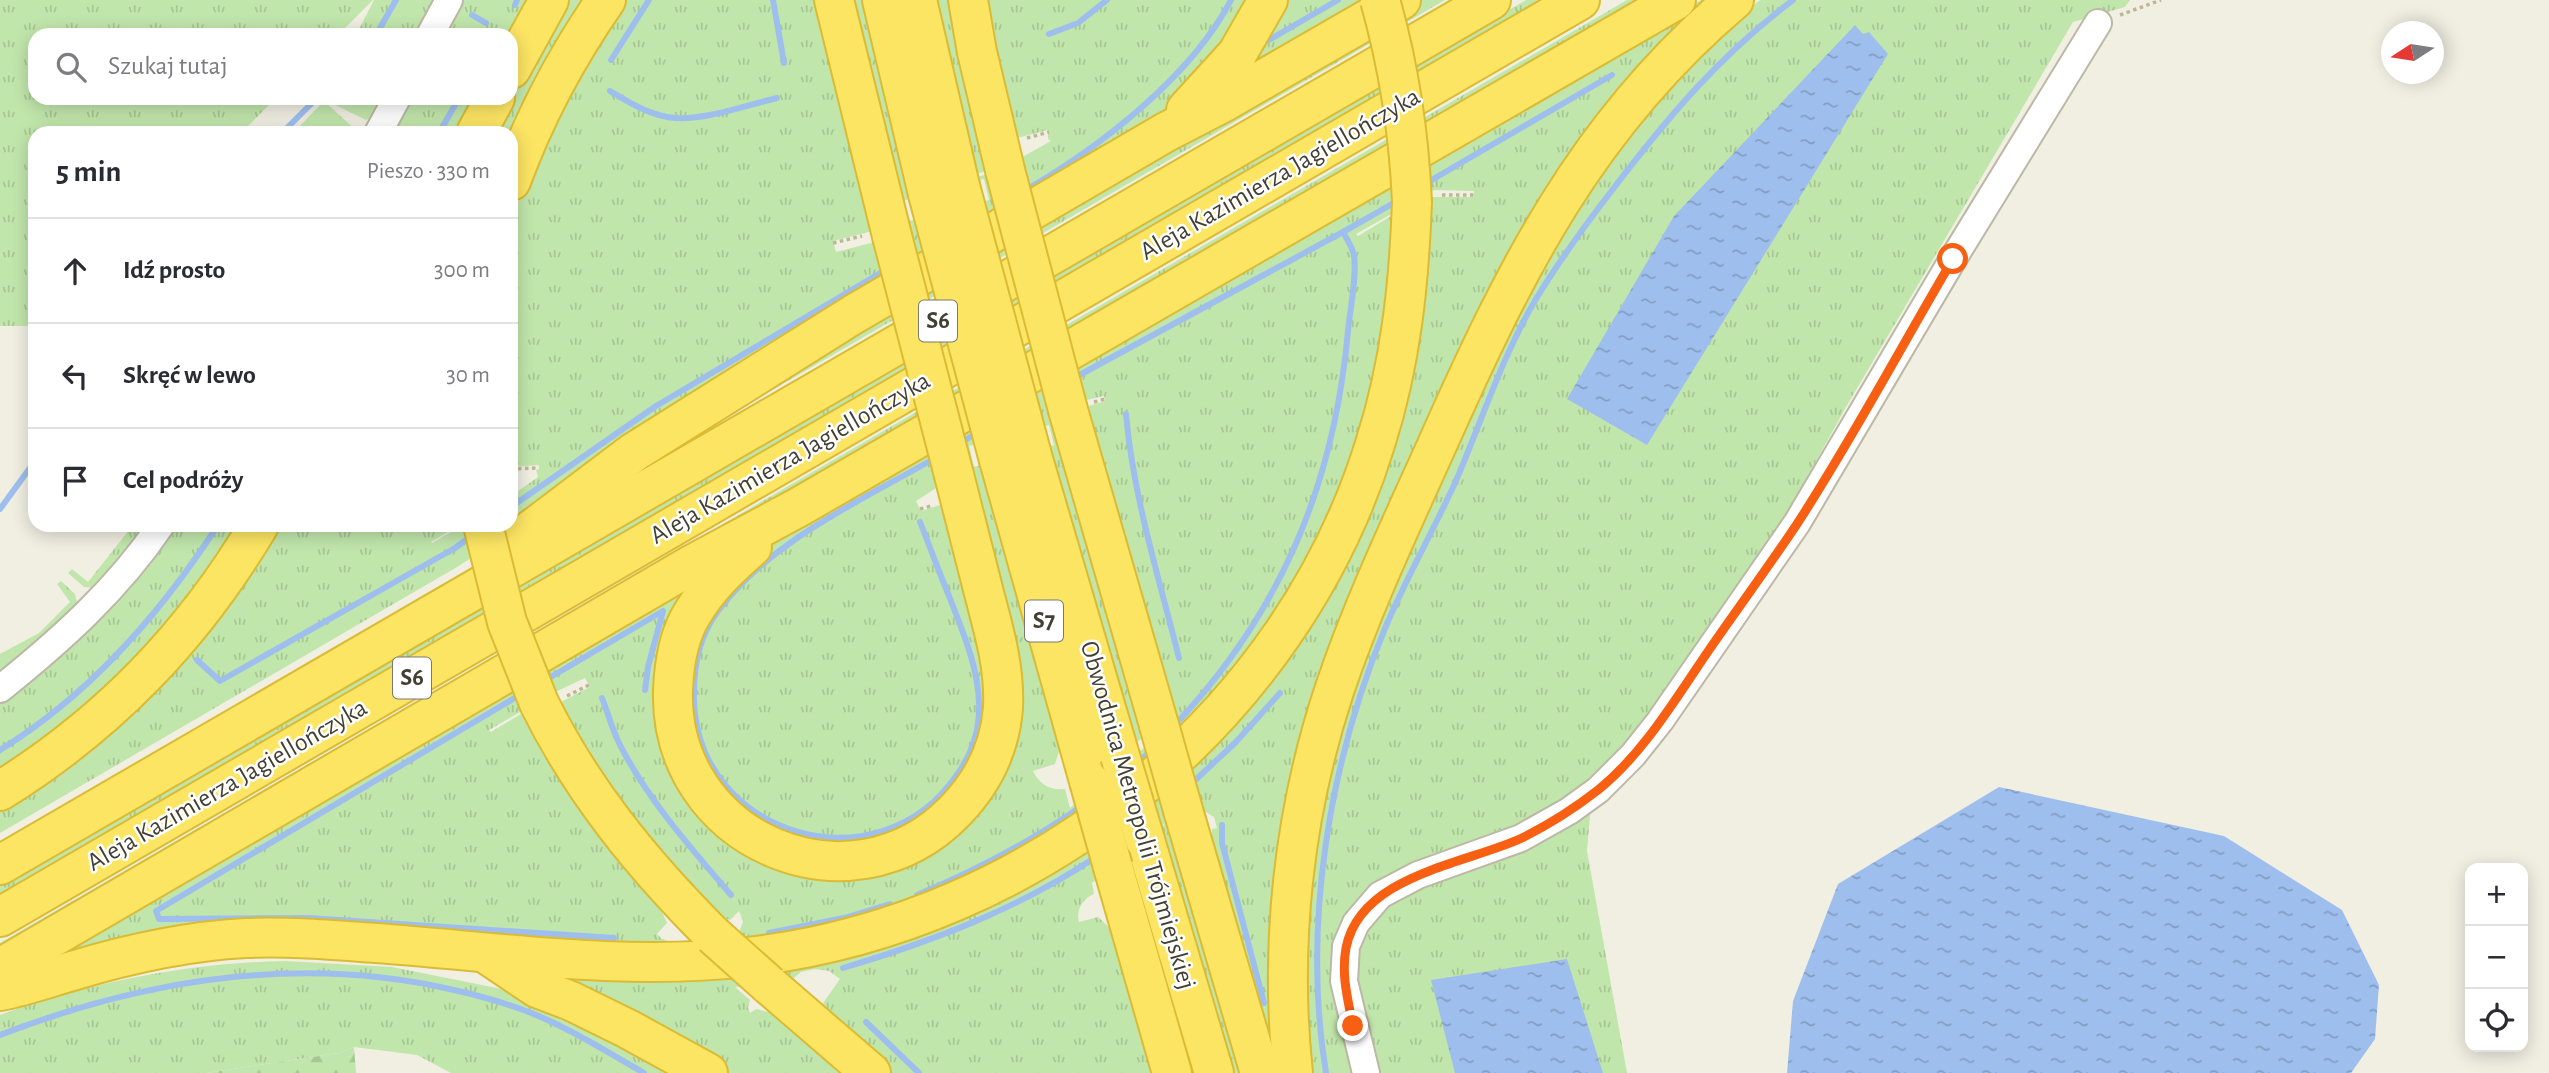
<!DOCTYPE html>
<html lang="pl">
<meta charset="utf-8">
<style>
:root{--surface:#fff;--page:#f7f7f7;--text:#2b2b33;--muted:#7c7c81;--line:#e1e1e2}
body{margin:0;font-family:"Alegreya Sans",sans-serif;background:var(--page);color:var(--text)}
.controls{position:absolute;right:21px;bottom:21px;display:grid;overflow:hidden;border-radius:14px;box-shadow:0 4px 18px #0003}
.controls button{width:63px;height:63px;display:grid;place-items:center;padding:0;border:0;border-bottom:2px solid var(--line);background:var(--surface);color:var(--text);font:35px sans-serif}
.compass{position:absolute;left:2381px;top:21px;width:63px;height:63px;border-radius:50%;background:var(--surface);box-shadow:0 4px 18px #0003;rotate:258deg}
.stop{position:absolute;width:21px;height:21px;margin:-16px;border:5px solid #f75f13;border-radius:50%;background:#fff}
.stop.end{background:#f75f13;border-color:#fff;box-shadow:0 2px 7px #0008}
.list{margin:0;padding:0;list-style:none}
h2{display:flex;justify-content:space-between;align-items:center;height:91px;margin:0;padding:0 28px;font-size:30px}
h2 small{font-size:23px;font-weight:400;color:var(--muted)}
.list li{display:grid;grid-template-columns:46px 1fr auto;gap:21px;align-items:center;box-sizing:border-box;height:105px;padding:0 28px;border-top:2px solid var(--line)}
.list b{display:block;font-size:26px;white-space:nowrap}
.list em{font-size:23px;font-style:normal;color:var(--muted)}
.icon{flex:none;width:38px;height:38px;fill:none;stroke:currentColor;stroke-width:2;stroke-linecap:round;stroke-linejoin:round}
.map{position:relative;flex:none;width:2549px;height:1073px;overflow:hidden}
.search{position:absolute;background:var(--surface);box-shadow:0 4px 18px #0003;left:28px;top:28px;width:490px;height:77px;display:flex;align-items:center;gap:18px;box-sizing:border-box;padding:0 24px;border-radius:21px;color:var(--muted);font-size:26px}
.panel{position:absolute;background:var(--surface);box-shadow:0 4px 18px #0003;left:28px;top:126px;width:490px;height:406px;border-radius:21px}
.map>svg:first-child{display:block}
.grass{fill:url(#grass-tufts);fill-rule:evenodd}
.forest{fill:url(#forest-firs)}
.water{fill:url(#water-ripples)}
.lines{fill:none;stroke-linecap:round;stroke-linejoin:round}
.stream{stroke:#9ebfee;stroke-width:6}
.minor-casing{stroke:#bcb8a5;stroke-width:30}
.highway-casing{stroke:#dbbb33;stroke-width:42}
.path{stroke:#beb797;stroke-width:3.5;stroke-dasharray:3.5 3.5;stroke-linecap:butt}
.minor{stroke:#fff;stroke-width:26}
.highway{stroke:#fce563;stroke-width:38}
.highway-bridge-casing{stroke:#dbbb33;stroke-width:42;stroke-linecap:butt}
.highway-bridge{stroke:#fce563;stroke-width:38}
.route{stroke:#f75f13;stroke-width:9}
.labels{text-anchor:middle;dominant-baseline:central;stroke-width:5;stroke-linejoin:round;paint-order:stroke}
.shield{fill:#fff;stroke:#7b7970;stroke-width:2}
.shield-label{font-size:24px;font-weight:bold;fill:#423f33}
.street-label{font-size:26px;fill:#423f33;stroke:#fff}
</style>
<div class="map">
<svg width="2549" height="1073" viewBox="0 0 2549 1073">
<defs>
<pattern id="grass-tufts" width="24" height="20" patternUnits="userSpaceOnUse" patternTransform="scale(1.75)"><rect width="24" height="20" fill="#c1e6ab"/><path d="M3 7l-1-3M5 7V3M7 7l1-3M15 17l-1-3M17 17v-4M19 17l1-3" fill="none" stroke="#a7c694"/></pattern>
<pattern id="forest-firs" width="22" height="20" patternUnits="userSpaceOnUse" patternTransform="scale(1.75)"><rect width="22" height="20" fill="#c1e6ab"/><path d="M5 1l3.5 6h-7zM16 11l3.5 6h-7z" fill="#a7c694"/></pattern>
<pattern id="water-ripples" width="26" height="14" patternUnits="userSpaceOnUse" patternTransform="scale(1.75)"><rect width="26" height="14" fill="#9ebfee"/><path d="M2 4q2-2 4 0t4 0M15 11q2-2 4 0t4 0" fill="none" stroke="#829dc1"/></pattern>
</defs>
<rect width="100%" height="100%" fill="#f1efe2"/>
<!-- grass -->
<g class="grass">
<polygon points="0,0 373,0 338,35 35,35 35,98 276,98 241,133 35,133 35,326 0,326"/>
<polygon points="374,0 438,0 420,35 356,35"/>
<polygon points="459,0 530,0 511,35 441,35"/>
<polygon points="563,0 586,0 511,133 490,133"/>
<polygon points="622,0 822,0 877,230 833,241 836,252 875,242 894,205 904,202 909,221 989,200 984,179 972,182 934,0 960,0 997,168 976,174 977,177 995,172 1051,141 1048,139 1048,130 1009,140 980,0 1254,0 1250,9 1176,101 1163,113 457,567 0,833 0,807 272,525 460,525 431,542 432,543 463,525 511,525 511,496 538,477 536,470 539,469 539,465 511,467 511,223 537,148"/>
<polygon points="841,0 864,0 909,199 889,203"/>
<polygon points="1277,0 1383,0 1216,90"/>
<polygon points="1419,0 1445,0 619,479 616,473"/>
<polygon points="1526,0 1545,0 0,897 0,885"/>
<polygon points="1627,0 1652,0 0,960 0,943"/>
<path d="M1701,0h14c-81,71 -148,157 -200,252 -34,61 -62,125 -90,189 -39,87 -81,174 -109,265 -36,117 -50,245 -35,367h-10l-64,-224 5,-1v-19l5,-1 -3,-11 -10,-6 -5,-15 -71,57 7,-4 67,224h-18l-60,-216 -32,26 2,11c-12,5 -18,16 -15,28l19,-5 15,14 40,142h-266l-61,-51 4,-5 -7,-14 17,-24 -11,-8 -14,-2 -14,3 -12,10 -54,5 15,13 -2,7 2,6 6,-4 12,3 3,-2 73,63h-122l-121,-65 -68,-29 -2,-3 4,-3c89,7 181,10 270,-7 277,-55 502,-252 588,-522 26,-80 35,-163 36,-247h45v-6l-40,-1 -78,44 2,2 43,-26c-1,48 -4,96 -13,144 -52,267 -258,496 -522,567 -79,21 -157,29 -238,29 -140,-6 -280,-33 -420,-18 -64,7 -126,23 -186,43l-4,-2v-4l2,-1 677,-392 4,3c-17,28 -33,52 -40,85 -32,171 187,281 305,154 44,-47 54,-99 46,-161l-51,-185 -45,29 5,10 29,-9c18,62 48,136 44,201 -2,45 -24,91 -62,117 -141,100 -317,-57 -230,-205 22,-38 60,-67 95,-90zM1104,396l1,5 -26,8 80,276 7,-2 11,38 -107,87 -5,-19c-15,2 -26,-5 -32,-18l22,-7 6,-19 -46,-180 -28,-101 -13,3 -5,-21 80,-21 5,20 -11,4 28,96 65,198 18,-15 -82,-285 -6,1 -8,-28 24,-15zM585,678l5,9 -37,19c45,83 94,145 160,214l4,-4 13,4 9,-9 4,11 -5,13 -65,8 -11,-4 -5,-5 10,-11 -6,-13 1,-2c-53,-58 -98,-119 -134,-189l-3,2 -4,-7 -30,18 -2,-2 64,-37z"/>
<polygon points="1760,0 2130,0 2125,7 2073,22 1846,407 1765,553 1638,736 1576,795 1352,911 1359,1073 1310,1073 1305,979 1313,861 1333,755 1375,628 1481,387 1557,237 1638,121 1725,30"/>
<polygon points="321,98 386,98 374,117 366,120"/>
<polygon points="407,98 476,98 456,133 388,133"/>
<polygon points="324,101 359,133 293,133"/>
<polygon points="133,525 149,525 96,588 84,587 68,573 72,569 88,582"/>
<polygon points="171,525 239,525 191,597 112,686 0,774 0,703 40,671"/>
<polygon points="61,581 75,594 78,607 0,680 0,654 39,633 70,602 57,584"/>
<polygon points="1591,804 1587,851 1627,1073 1375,1073 1356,990 1357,954 1363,935 1390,901"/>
<polygon points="1178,814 1253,1073 1233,1073 1160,828"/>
<path d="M285,961l107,6 105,21 37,11 151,74h-234l-34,-18 -63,-8 -15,6 -133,20h-206v-58l8,-3c90,-31 182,-49 277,-51z"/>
</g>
<!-- forest -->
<polygon class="forest" points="354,1047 356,1073 206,1073 339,1053"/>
<!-- water -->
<g class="water">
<polygon points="1855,25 1863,34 1869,32 1888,54 1647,445 1567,399 1674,216"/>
<polygon points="1999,787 2224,836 2342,910 2379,985 2375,1039 2351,1073 1787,1073 1793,1001 1838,884"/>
<polygon points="1567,959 1603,1073 1455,1073 1431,980"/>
</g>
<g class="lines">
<!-- stream -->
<g class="stream">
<polyline points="773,0 784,63"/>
<polyline points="515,5 517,0"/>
<polyline points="472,15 486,23"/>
<polyline points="1049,34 1078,23 1107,0"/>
<polyline points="376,35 396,0"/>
<polyline points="1269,40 1338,0"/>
<polyline points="611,60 649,0"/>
<path d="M610,91c20,12 41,25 65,27 31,2 72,-13 102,-20"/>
<polyline points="282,133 317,98"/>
<polyline points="439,133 459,98"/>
<polyline points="1423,185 1612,75"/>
<path d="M1024,191c75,-43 167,-114 207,-191"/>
<polyline points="1074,378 1343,232 1399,200"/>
<path d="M1126,414c7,82 33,164 53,244"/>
<polyline points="958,444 979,432"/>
<polyline points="511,507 656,406 887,269"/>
<polyline points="0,509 35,461"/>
<path d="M920,522c10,25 19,50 29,74 13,34 29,70 30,107 1,27 -7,51 -23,73 -77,112 -257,62 -262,-75 -1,-31 5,-65 24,-90 54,-72 143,-110 219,-154"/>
<polyline points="197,660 220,681 455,548 473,535"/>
<polyline points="544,681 663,611 648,667 645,690"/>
<polyline points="523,693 156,911 159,919 309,918 614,938"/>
<path d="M602,698c6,15 10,31 17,45 28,56 72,105 112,152"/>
<path d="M1172,728c108,-113 162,-242 176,-397 2,-22 9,-54 6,-75 -1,-8 -7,-16 -11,-24"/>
<path d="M0,750c91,-56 161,-137 218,-225"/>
<polyline points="1135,765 1153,749"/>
<polyline points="1191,784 1235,743 1280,693"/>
<polyline points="1222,825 1222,843 1264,1003"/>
<path d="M917,895c58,-24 113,-53 165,-89"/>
<polyline points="769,933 844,918 890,904"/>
<path d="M843,968c90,-27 175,-59 253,-111"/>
<polyline points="866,1022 919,1073"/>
<path d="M0,1035c146,-56 300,-81 454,-45 36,8 73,19 106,36 29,14 56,31 84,47"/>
<path d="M1326,1073c-24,-147 3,-311 60,-447 21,-49 47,-95 69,-143 26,-60 48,-129 81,-184 23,-38 50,-75 77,-110 55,-72 107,-134 180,-189"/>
</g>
<!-- minor casing -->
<g class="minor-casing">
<g id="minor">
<polyline points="430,35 449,0"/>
<polyline points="378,133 397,98"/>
<path d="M0,689c60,-48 118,-100 161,-164"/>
<polyline points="1366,1073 1344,981 1346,946 1356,923 1380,895 1418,875 1521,838 1569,811 1598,790 1633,755 1660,721 1797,523 1953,259 2098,23"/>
</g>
</g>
<!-- highway casing -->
<g class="highway-casing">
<g id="highway">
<polyline points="834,0 892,236"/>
<polyline points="882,0 928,194"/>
<polyline points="917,0 960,186"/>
<polyline points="968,0 977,52 1005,170"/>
<polyline points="511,69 549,0"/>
<polyline points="1186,110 1237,54 1268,0"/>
<polyline points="476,133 495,98"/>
<path d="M511,181c24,-65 56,-125 95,-181"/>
<polyline points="1068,410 1159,725"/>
<polyline points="1031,452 1120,756"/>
<polyline points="999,460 1089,781"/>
<polyline points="515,542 634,452 854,314 1166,132 1224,102 1401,0"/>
<path d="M752,547c-23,20 -44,40 -60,67 -13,21 -18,51 -19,76 -5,150 177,229 282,121 28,-29 45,-63 48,-103 2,-40 -9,-77 -19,-115 -10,-39 -20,-78 -30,-118"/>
<path d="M539,703c44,89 104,162 174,232"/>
<path d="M0,791c109,-68 193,-155 259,-266"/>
<polyline points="1183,810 1260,1073"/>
<polyline points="1145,840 1214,1073"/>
<polyline points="0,865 1491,0"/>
<polyline points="1113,867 1172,1073"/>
<polyline points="0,917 1580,0"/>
<polyline points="488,955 537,988 571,1001 628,1029 708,1073"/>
<polyline points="0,968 693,564 799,507 1676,0"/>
<polyline points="769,985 871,1073"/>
<path d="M0,991c25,-5 48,-13 72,-20 56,-17 115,-30 174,-33 43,-2 87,2 130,5 124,9 248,28 372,14 286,-33 544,-239 628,-516 25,-79 33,-157 36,-239"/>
<path d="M1293,1073c-14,-129 1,-262 42,-385 28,-83 66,-163 102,-243 77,-173 149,-320 297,-445"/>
</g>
</g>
<!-- path -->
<g class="path">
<polyline points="2120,15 2161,0"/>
<polyline points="1027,138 1049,132"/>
<polyline points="1442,195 1475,195"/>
<polyline points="833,243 862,236"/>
<polyline points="1094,402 1105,399"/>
<polyline points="511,469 536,468"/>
<polyline points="920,509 931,506"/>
<polyline points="567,696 589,685"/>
</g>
<!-- minor -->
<use href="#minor" class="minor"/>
<!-- highway -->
<use href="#highway" class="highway"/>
<!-- highway-bridge casing -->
<g class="highway-bridge-casing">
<g id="highway-bridge">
<path d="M1380,0c19,67 29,133 32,202"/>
<polyline points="1005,170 1068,410"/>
<polyline points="960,186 1031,452"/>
<polyline points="928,194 999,460"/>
<polyline points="892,236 954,475"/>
<polyline points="483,525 507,622 539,703"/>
<polyline points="1159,725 1183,810"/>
<polyline points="1120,756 1145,840"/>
<polyline points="1089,781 1113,867"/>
<polyline points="713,935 769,985"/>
</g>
</g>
<!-- highway-bridge -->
<use href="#highway-bridge" class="highway-bridge"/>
</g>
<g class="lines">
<!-- route -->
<path class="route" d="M1353,1026c-5,-26 -12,-51 -7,-78 14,-73 120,-84 176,-110 26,-13 53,-30 76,-48 46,-37 78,-92 111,-140 29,-42 60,-84 88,-126 56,-86 104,-177 156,-265"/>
</g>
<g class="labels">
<!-- shield labels -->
<g class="shield">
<rect x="919" y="300.5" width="38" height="41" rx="5"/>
<rect x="1025" y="600.5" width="38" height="41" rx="5"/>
<rect x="393" y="657.5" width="38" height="41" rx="5"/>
</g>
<g class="shield-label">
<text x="938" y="321">S6</text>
<text x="1044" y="621">S7</text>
<text x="412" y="678">S6</text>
</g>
<!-- street labels -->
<g class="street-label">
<text transform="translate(1280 174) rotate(-30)">Aleja Kazimierza Jagiellończyka</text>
<text transform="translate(790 458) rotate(-30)">Aleja Kazimierza Jagiellończyka</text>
<text transform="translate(227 785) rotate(-30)">Aleja Kazimierza Jagiellończyka</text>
<text transform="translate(1138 815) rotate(74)">Obwodnica Metropolii Trójmiejskiej</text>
</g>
</g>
</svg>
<div class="controls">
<button>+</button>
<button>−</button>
<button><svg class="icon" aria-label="locate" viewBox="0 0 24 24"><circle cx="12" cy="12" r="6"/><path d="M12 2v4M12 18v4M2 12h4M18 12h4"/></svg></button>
</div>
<svg class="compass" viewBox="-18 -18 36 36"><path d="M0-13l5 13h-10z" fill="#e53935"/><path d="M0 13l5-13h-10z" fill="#7c7c81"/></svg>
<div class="stop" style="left:1953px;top:259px"></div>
<div class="stop end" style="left:1353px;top:1026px"></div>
<div class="search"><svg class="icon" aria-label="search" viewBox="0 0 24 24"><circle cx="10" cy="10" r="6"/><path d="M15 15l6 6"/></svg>Szukaj tutaj</div>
<section class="panel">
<h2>5 min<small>Pieszo · 330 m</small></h2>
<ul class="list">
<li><svg class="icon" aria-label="ahead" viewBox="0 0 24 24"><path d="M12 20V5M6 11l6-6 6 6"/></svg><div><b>Idź prosto</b></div><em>300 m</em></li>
<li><svg class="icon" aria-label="left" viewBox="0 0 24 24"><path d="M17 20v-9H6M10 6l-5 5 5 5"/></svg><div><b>Skręć w lewo</b></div><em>30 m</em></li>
<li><svg class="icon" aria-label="arrive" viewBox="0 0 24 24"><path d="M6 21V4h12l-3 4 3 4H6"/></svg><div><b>Cel podróży</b></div></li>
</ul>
</section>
</div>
